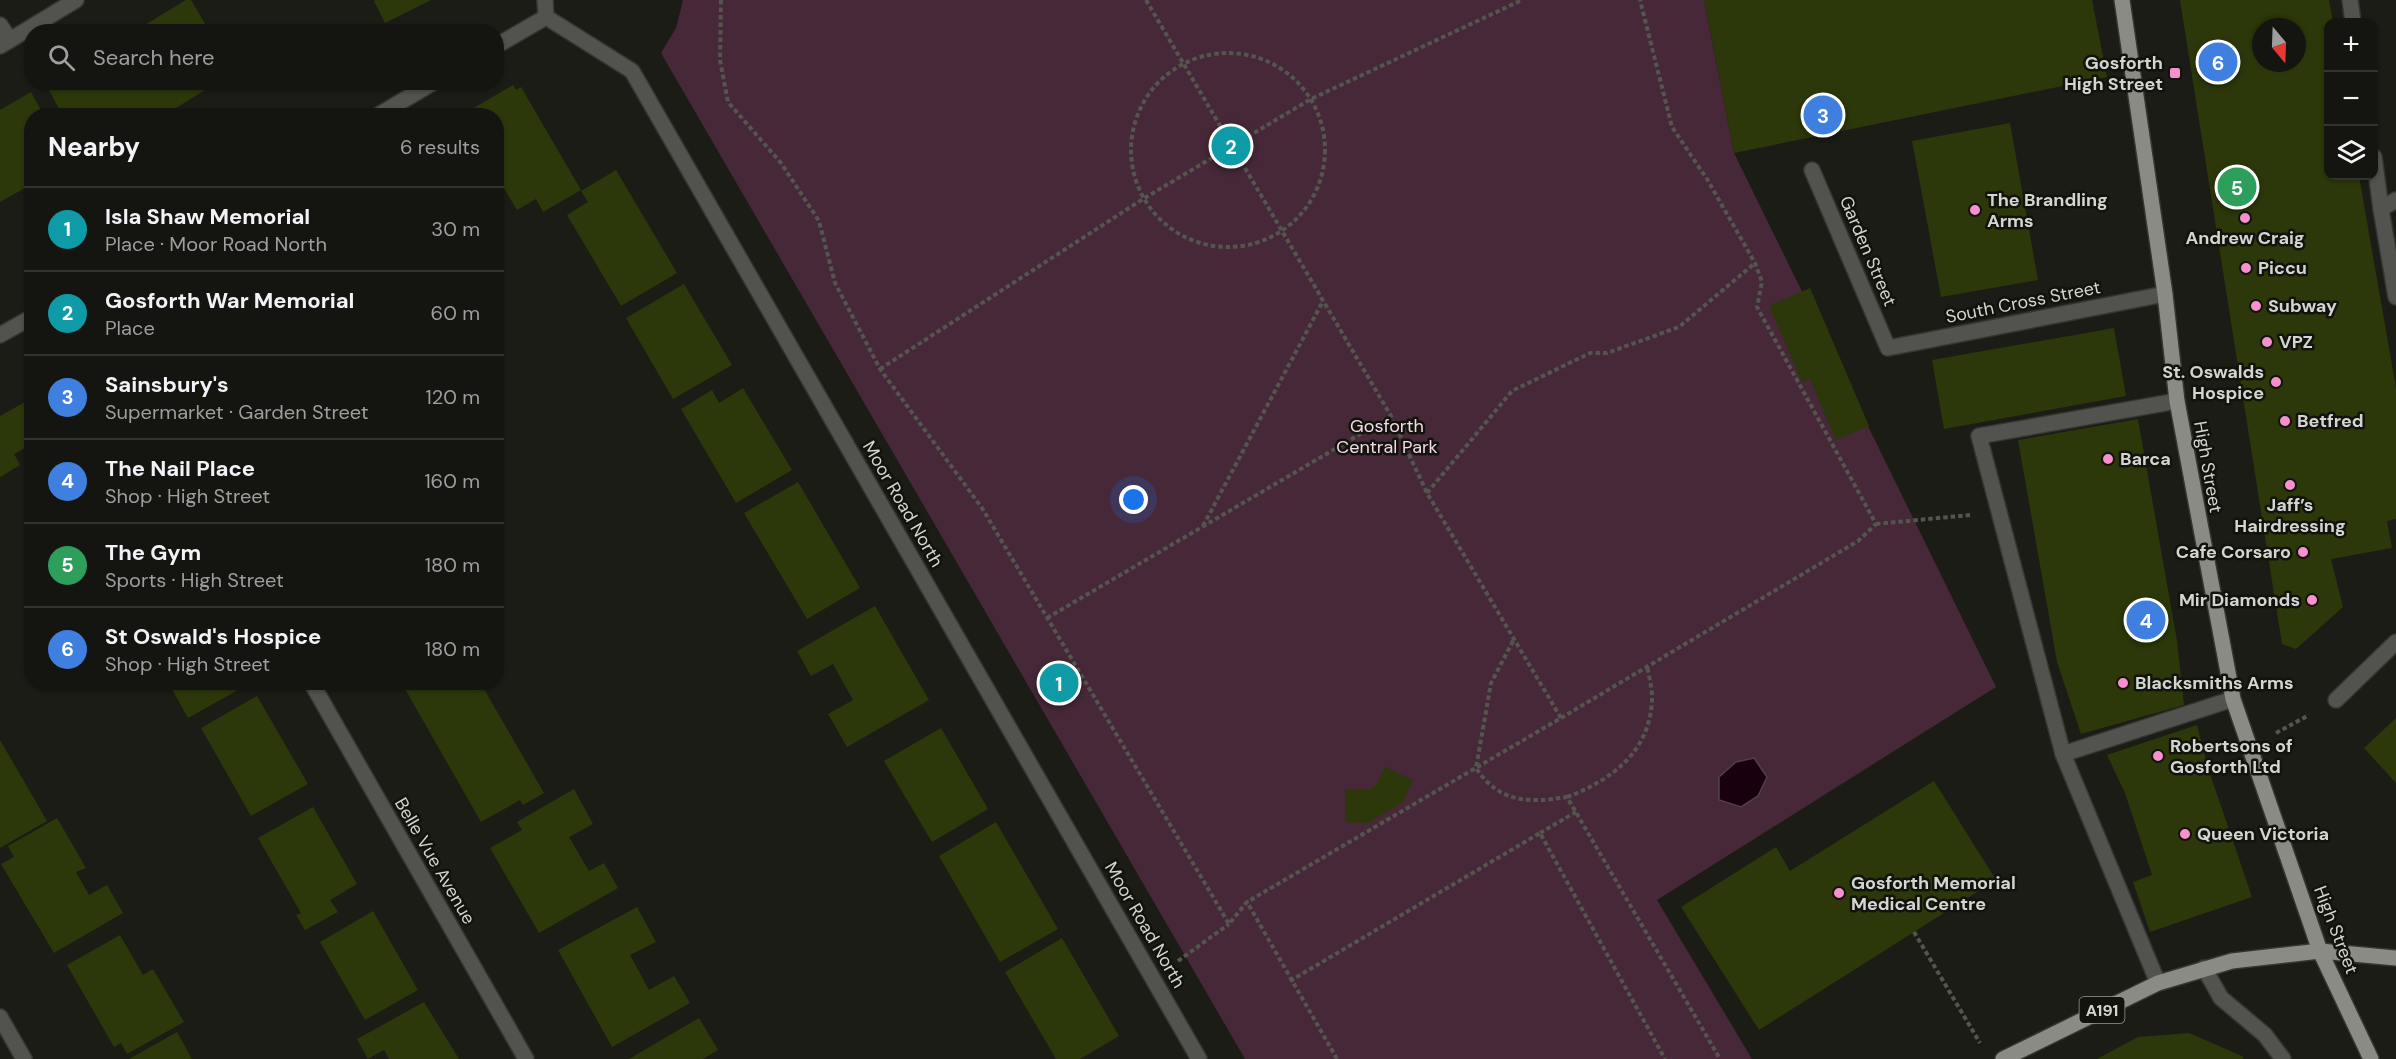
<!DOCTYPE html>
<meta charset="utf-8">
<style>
:root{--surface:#141510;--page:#21221e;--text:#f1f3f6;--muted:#9d9f9f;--line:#333430;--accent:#1a73e8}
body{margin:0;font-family:"DM Sans",sans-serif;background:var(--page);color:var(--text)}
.controls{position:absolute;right:18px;top:18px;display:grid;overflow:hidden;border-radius:12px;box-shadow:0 2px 4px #0004}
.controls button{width:54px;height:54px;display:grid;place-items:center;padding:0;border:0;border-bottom:2px solid var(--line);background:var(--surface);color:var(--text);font:30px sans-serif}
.compass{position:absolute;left:2252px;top:18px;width:54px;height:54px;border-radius:50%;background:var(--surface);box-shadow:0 2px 4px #0004;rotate:161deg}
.you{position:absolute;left:1134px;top:500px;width:21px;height:21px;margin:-15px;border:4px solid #fff;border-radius:50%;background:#1a73e8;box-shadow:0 0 0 9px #1a73e833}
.badge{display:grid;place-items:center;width:39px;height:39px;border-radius:50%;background:var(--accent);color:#fff;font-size:20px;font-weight:700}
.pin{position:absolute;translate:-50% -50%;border:3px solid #fff;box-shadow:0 2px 6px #0006}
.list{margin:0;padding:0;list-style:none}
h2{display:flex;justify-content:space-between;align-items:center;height:78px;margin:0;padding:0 24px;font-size:26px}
h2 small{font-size:20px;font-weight:400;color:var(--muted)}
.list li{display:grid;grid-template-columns:39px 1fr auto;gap:18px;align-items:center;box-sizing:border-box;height:84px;padding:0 24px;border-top:2px solid var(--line)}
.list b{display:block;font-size:22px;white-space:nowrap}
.list p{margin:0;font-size:20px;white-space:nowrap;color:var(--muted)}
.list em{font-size:20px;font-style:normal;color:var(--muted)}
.icon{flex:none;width:33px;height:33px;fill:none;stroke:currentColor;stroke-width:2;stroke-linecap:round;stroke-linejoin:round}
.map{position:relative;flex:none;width:2396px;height:1059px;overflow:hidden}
.search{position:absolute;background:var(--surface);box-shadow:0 2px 4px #0004;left:24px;top:24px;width:480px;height:66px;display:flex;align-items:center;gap:15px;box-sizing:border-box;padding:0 21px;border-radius:24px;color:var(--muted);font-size:22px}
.panel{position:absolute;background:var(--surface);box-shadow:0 2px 4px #0004;left:24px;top:108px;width:480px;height:582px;border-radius:24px}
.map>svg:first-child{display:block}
.green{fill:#462839}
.water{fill:#19000f;stroke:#514049;stroke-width:1.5}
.building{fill:#2c380a;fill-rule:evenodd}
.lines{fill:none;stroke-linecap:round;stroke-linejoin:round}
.minor-casing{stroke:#34362f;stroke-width:18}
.major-casing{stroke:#34362f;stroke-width:18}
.path{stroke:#54554f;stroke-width:4;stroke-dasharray:4.5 3;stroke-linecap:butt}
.minor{stroke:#52534f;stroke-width:15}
.major{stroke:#898b84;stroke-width:15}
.poi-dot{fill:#f790cd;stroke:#11130c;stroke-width:2}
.labels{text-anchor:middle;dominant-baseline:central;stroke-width:5;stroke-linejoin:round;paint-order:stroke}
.shield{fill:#11130c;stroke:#9a9b95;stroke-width:1.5}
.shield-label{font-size:16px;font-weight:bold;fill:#d4d5d0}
.poi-label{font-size:18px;font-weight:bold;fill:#d4d5d0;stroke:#11130c;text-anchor:start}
.street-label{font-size:18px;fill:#d4d5d0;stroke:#11130c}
.park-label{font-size:18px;fill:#f7d9e9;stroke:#11130c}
</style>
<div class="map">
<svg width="2396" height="1059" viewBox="0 0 2396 1059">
<rect width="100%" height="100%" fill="#1a1c15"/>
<!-- green -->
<polygon class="green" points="683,0 1704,0 1734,153 1996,687 1657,900 1752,1059 1245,1059 661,53 676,28"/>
<!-- water -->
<polygon class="water" points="1754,758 1767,777 1758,796 1741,807 1719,800 1719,777 1736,762"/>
<!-- building -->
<g class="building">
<polygon points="186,0 191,0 210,32 133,32"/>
<polygon points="376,0 431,0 385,23 374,1"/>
<polygon points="1704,0 2092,0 2107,77 1734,153"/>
<path d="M2180,0h149l4,22h-5v154h31l37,212v131l-9,2 5,27 -61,11 12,48 -47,42 -14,-5zM2261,27h36v36h-36z"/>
<polygon points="218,82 163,116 63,116 45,83"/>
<polygon points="513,85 516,90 521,87 581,190 543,212 536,199 517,210 496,175 496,116 460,116"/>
<polygon points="31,92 44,116 32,116 32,184 0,202 0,110"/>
<polygon points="2010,123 2038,280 1941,297 1912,141"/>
<polygon points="616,170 677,273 621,306 567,215 588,202 581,191"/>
<polygon points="684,284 732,365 673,399 626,318"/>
<polygon points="1810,288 1869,426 1836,440 1810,379 1802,382 1769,306"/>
<polygon points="2114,328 2126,396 1944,429 1932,360"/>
<polygon points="743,388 792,470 736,503 681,409 712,390 719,403"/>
<polygon points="32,398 32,444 14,454 20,465 0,477 0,416"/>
<polygon points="2138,419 2177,641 2184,705 2081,734 2057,662 2018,440"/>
<polygon points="798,482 860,588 807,619 744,513"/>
<polygon points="875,606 929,700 847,747 828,714 853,700 833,664 811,676 797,651"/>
<polygon points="168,682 237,682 240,689 188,718"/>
<polygon points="401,682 480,682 544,793 523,805 520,800 481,822"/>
<polygon points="257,696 308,784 251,816 201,728"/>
<polygon points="2396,718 2396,783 2364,748"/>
<polygon points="2197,725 2207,765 2252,897 2150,932 2133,882 2152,875 2125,793 2107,755"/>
<polygon points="941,728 988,809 932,842 884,761"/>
<polygon points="0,740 47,821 0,848"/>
<polygon points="1385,767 1413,780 1403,802 1368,823 1345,822 1345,789 1369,790 1377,784"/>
<polygon points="1934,781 1996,880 1759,1030 1681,907 1776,847 1790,871"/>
<polygon points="574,789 593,824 569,837 589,871 604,863 618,888 539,933 490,848 522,830 517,822"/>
<polygon points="313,807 357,884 330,900 338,912 305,930 296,915 301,913 258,838"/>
<polygon points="57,818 86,868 76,872 89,895 107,885 123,913 54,953 1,864 14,857 8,846"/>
<polygon points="996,822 1058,929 1000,962 939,856"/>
<polygon points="637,907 656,942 630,955 649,990 674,976 690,1003 612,1047 558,950"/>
<polygon points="373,911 418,990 365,1020 320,942"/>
<polygon points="120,935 143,975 153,969 184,1022 127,1054 121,1043 114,1047 67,965"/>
<polygon points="1062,938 1119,1036 1080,1059 1056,1059 1005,972"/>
<polygon points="424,1002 459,1059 389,1059 384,1050 368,1059 357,1039"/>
<polygon points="699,1018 718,1050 703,1059 629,1059"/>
<polygon points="177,1032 192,1059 129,1059"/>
<polygon points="2189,1033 2242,1056 2244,1059 2097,1059 2138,1037"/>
</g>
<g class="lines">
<!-- minor casing -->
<g class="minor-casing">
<g id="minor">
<polyline points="545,0 546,17 632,71 1199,1059"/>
<polyline points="2350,0 2353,22"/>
<polyline points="0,25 10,40"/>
<polyline points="0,46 76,0"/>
<polyline points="496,46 546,17"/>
<polyline points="377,116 434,82"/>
<polyline points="2374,157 2381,209"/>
<polyline points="1812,170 1888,348 2165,294"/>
<polyline points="2396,200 2381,209 2396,297"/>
<polyline points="0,335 32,317"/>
<polyline points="311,682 526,1059"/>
<polyline points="2336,700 2396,642"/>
<polyline points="2063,754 2233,699"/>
<polyline points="2204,968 2221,998 2265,1035 2283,1059"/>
<polyline points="2158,983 2063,754 1979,436 2177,401"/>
<polyline points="0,1017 24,1059"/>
</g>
</g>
<!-- major casing -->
<g class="major-casing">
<g id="major">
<polyline points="2122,0 2165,294 2177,401 2233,699 2320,951 2371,1059"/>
<polyline points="2003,1059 2158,983 2232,961 2320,951 2396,958"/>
</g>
</g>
<!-- path -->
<g class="path">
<polyline points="721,0 720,60 728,102 781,163 819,221 835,283 880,369 982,508 1229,924 1247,902 1337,1059"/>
<polyline points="1146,0 1391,416 1427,493 1561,718 1247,902"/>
<circle cx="1228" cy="150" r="97"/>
<polyline points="880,369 1143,199 1311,99 1522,0"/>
<polyline points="1427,493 1512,391 1590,353 1607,353 1679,327 1755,263"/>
<polyline points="1876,524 1970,515"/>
<polyline points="1203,526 1323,301"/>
<polyline points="1047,618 1391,416"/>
<path d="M1513,641l-22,42 -15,85c23,35 53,35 91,29l153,262"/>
<polyline points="1561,718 1858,541 1876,524 1757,307 1762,282 1755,263 1707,179 1672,127 1640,0"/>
<polyline points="2276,733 2309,715"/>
<path d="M1567,797c45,-17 84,-46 85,-99 0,-10 -3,-22 -5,-32"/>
<polyline points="1540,833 1576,812"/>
<polyline points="1914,932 1980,1043"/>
<polyline points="1178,961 1229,924"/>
<polyline points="1290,981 1540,833 1665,1059"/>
</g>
<!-- minor -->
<use href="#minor" class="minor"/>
<!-- major -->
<use href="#major" class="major"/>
</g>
<!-- markers -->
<g class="poi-dot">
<rect x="2169" y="67" width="12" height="12" rx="3"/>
<circle cx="1975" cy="210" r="6"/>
<circle cx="2245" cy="218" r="6"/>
<circle cx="2246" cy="268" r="6"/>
<circle cx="2256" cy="306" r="6"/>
<circle cx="2267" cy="342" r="6"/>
<circle cx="2276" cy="382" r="6"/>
<circle cx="2285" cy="421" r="6"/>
<circle cx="2108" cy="459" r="6"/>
<circle cx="2290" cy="485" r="6"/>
<circle cx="2303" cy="552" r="6"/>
<circle cx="2312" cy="600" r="6"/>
<circle cx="2123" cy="683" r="6"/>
<circle cx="2158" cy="756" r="6"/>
<circle cx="2185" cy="834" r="6"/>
<circle cx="1839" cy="893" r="6"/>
</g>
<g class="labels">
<!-- shield labels -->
<rect class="shield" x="2079.5" y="997" width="45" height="26" rx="4.5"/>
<g class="shield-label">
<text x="2102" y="1010">A191</text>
</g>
<!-- poi labels -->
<g class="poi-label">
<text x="2163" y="63" text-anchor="end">Gosforth<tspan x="2163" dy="21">High Street</tspan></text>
<text x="1987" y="200">The Brandling<tspan x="1987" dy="21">Arms</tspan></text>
<text x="2245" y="238" text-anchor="middle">Andrew Craig</text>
<text x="2258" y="268">Piccu</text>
<text x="2268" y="306">Subway</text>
<text x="2279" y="342">VPZ</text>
<text x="2264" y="372" text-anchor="end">St. Oswalds<tspan x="2264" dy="21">Hospice</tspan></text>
<text x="2297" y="421">Betfred</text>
<text x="2120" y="459">Barca</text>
<text x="2290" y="505" text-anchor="middle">Jaff’s<tspan x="2290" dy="21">Hairdressing</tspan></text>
<text x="2291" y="552" text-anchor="end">Cafe Corsaro</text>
<text x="2300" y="600" text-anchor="end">Mir Diamonds</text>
<text x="2135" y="683">Blacksmiths Arms</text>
<text x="2170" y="746">Robertsons of<tspan x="2170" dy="21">Gosforth Ltd</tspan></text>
<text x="2197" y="834">Queen Victoria</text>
<text x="1851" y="883">Gosforth Memorial<tspan x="1851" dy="21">Medical Centre</tspan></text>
</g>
<!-- street labels -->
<g class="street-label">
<text transform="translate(1868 251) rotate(67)">Garden Street</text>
<text transform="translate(2023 302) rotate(-11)">South Cross Street</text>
<text transform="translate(2208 467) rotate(80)">High Street</text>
<text transform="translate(903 504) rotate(60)">Moor Road North</text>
<text transform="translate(435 861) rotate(60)">Belle Vue Avenue</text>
<text transform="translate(1145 925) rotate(60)">Moor Road North</text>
<text transform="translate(2336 930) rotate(69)">High Street</text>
</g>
<!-- park labels -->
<g class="park-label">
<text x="1387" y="426">Gosforth<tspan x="1387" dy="21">Central Park</tspan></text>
</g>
</g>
</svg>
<div class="controls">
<button>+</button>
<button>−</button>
<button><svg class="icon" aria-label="layers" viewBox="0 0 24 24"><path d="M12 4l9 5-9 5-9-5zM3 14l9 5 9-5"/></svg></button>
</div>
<svg class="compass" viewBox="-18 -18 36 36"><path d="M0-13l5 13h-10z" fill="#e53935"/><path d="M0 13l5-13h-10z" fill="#9d9f9f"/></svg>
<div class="you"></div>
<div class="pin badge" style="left:1059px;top:683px;background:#0f9aa8">1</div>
<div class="pin badge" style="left:1231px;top:146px;background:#0f9aa8">2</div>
<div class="pin badge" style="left:1823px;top:115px;background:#3f7fe0">3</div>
<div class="pin badge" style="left:2146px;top:620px;background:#3f7fe0">4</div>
<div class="pin badge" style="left:2237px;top:187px;background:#2e9e5b">5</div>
<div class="pin badge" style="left:2218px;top:62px;background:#3f7fe0">6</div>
<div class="search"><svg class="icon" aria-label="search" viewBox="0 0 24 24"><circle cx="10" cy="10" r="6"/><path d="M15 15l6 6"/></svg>Search here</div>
<section class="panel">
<h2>Nearby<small>6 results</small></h2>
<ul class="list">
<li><span class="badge" style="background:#0f9aa8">1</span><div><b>Isla Shaw Memorial</b><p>Place · Moor Road North</p></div><em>30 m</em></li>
<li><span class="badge" style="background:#0f9aa8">2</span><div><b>Gosforth War Memorial</b><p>Place</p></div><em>60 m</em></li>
<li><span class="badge" style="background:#3f7fe0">3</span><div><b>Sainsbury's</b><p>Supermarket · Garden Street</p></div><em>120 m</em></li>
<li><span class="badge" style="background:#3f7fe0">4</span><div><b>The Nail Place</b><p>Shop · High Street</p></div><em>160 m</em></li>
<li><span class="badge" style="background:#2e9e5b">5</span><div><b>The Gym</b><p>Sports · High Street</p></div><em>180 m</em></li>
<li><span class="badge" style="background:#3f7fe0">6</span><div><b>St Oswald's Hospice</b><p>Shop · High Street</p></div><em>180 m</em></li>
</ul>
</section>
</div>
